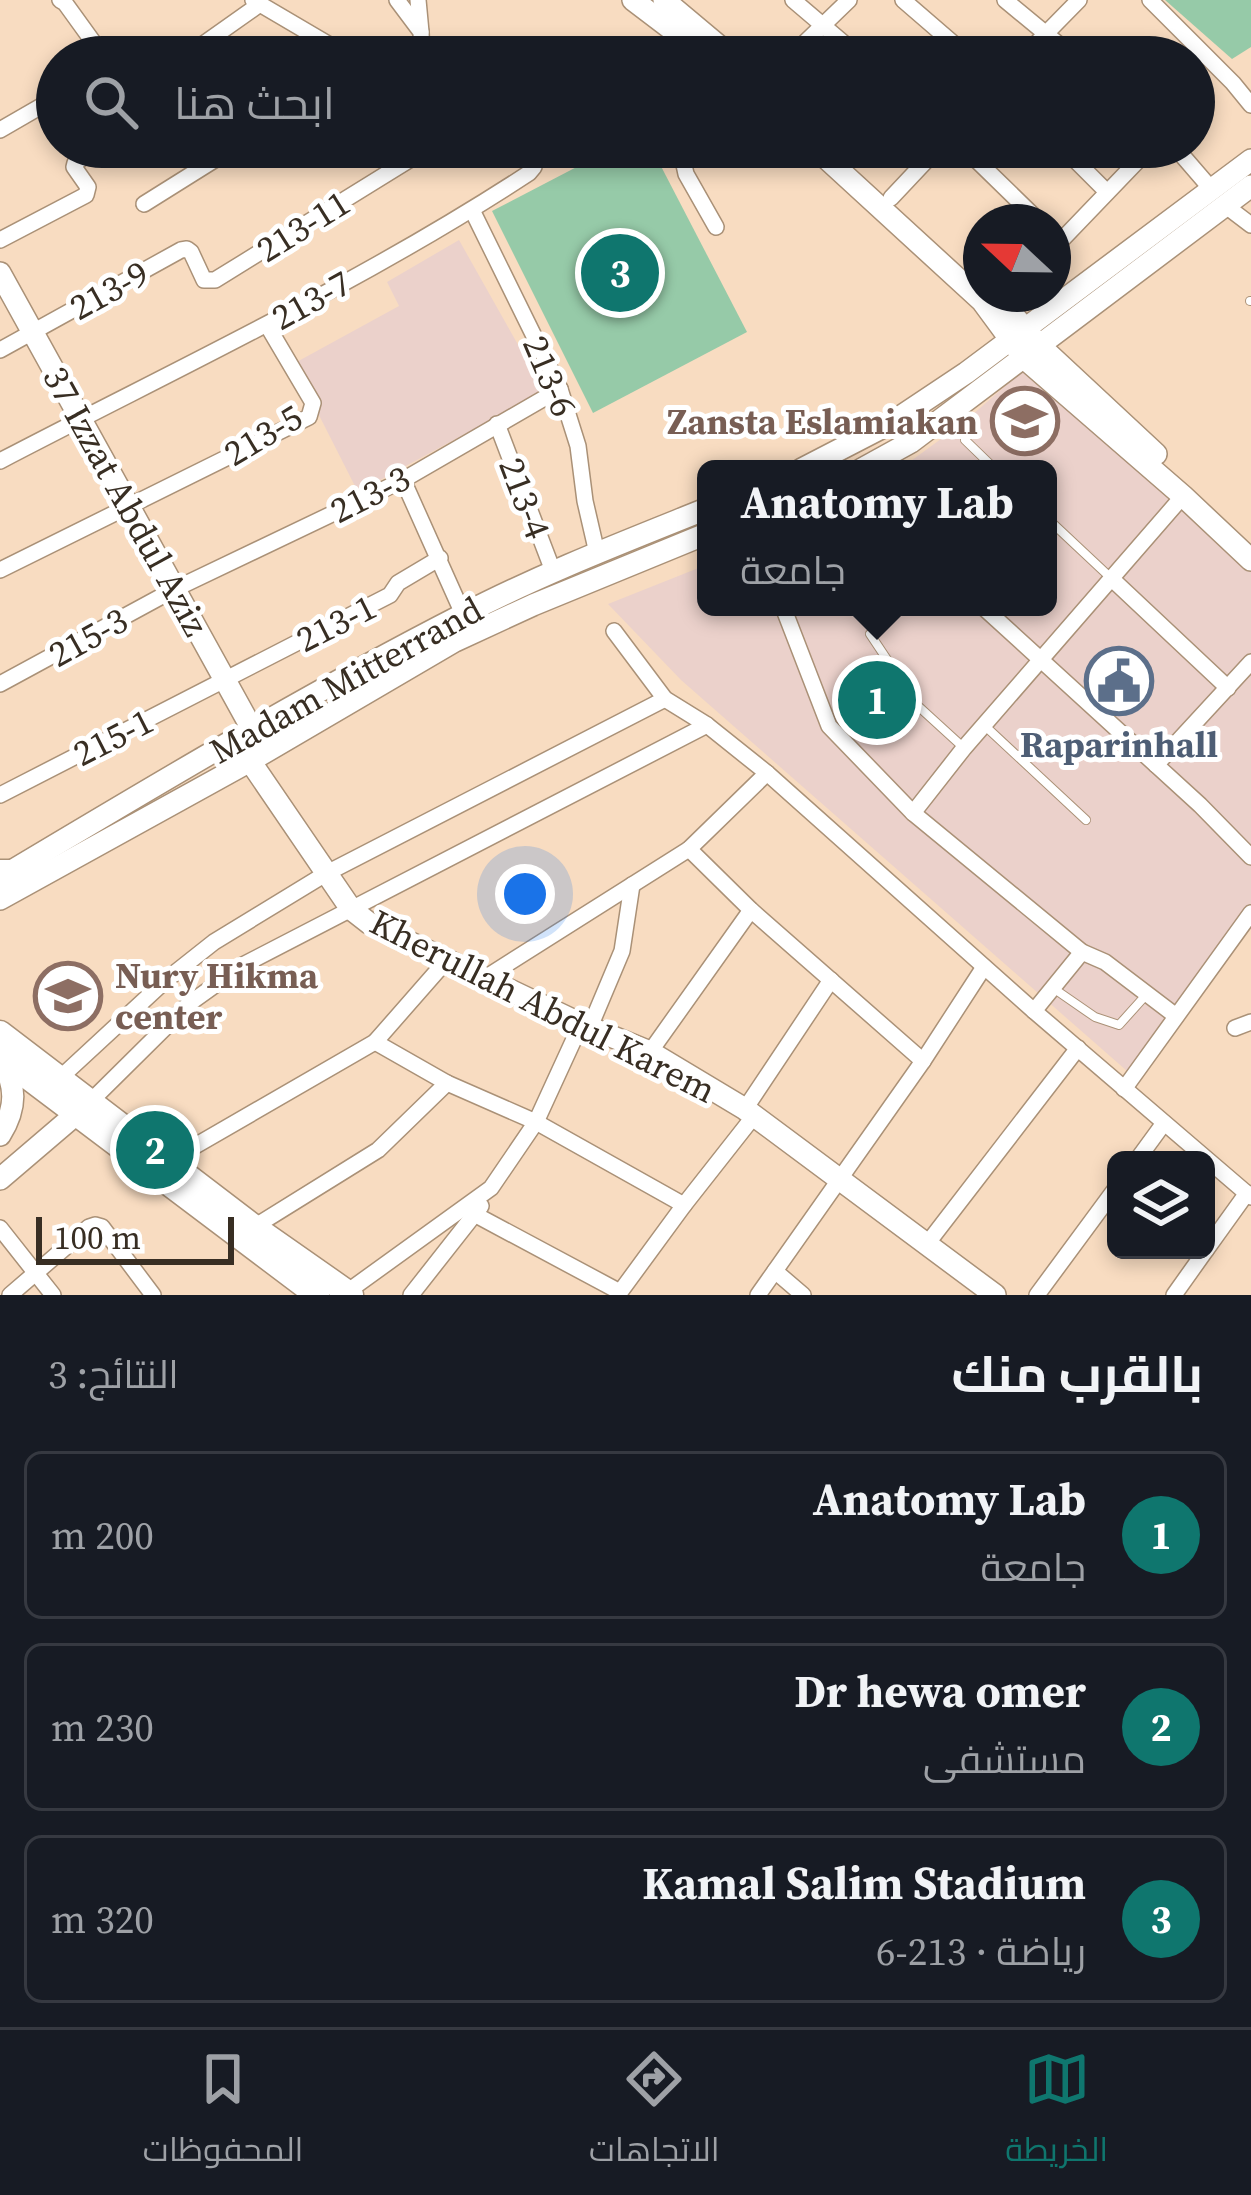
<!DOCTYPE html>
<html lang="ar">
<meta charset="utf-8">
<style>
:root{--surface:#171b24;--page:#242831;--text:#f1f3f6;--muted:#9ea1a6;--line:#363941;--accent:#0f766e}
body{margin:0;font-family:"Source Serif 4",Cairo,serif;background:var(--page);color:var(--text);direction:rtl}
.controls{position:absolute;right:36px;bottom:36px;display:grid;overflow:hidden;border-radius:18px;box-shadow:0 6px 18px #0003}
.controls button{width:108px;height:108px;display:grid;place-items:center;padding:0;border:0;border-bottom:3px solid var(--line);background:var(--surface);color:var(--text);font:60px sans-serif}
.compass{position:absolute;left:963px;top:204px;width:108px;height:108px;border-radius:50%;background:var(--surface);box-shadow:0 6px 18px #0003;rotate:292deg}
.scale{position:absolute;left:36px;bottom:30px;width:198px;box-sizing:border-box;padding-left:12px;border:6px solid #382e23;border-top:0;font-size:33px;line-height:42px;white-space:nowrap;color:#382e23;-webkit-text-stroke:9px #fff;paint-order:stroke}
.you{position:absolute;left:525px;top:894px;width:42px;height:42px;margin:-30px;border:9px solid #fff;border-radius:50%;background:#1a73e8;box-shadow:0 0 0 18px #1a73e833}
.badge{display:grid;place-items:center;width:78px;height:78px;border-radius:50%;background:var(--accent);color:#fff;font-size:39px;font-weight:700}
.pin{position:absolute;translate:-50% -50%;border:6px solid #fff;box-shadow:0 3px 12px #0006}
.popup{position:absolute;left:697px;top:460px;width:360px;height:156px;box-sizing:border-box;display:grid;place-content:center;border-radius:18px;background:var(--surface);filter:drop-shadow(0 3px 9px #0005);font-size:39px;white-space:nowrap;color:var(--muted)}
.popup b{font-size:45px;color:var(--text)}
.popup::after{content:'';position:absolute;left:50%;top:100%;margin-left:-24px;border:24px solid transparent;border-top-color:var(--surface)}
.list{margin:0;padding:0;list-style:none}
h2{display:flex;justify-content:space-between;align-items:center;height:156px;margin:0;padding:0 48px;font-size:51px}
h2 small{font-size:39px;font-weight:400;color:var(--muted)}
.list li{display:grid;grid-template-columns:78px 1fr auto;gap:36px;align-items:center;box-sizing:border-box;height:168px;margin:0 24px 24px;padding:0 24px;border:3px solid var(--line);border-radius:18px}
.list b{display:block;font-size:45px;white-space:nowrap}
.list p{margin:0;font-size:39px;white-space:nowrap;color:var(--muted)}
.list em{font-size:39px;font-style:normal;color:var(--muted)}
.icon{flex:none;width:66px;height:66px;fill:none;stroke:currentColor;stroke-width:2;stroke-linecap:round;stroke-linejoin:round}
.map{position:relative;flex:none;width:1251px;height:1295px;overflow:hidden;direction:ltr}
.search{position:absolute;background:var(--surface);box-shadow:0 6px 18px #0003;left:36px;right:36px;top:36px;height:132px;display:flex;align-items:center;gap:30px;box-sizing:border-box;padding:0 42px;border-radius:66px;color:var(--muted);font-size:45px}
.sheet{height:732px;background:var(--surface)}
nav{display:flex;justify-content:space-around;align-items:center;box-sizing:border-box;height:168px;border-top:3px solid var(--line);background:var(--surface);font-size:33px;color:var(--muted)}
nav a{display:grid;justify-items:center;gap:6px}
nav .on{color:var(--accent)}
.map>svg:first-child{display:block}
.education{fill:#ebd1cb}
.green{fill:#96caa8}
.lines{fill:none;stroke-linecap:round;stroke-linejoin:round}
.service-casing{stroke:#aa9177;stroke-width:10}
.minor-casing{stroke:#aa9177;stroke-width:18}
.tertiary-casing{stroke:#aa9177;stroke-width:24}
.secondary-casing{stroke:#aa9177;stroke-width:24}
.primary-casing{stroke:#aa9177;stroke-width:27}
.service{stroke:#fff;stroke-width:8}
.minor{stroke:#fff;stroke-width:15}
.tertiary{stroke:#fff;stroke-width:21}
.secondary{stroke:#fff;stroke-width:21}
.primary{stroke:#fff;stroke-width:24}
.labels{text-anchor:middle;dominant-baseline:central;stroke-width:10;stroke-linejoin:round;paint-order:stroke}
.street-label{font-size:36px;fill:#382e23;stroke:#fff}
.education-label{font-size:36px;font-weight:bold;fill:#785e54;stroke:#fff;text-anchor:end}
.service-label{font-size:36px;font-weight:bold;fill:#4e5e75;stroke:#fff}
</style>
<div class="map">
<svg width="1251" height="1295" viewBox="0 0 1251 1295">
<rect width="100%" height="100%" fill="#f8dcc1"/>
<!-- education -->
<g class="education">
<polygon points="459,240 544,391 358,492 293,364 399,306 387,282"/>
<polygon points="1026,368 1251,572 1251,905 1127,1071 681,680 608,604 706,565 706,607 1048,607 1048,469 900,469 964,422"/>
</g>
<!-- green -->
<g class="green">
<polygon points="1165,0 1251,0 1251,47 1232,59"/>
<polygon points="615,147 651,147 747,332 593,413 492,211"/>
</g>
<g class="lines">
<!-- service casing -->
<g class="service-casing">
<g id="service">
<polyline points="1250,301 1251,301"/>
<polyline points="965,440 995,469"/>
<polyline points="1048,519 1112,579"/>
<polyline points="870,634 918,706 964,748"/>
<polyline points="984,725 1086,820"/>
<polyline points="1053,988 1095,1017 1119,1025 1146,995"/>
</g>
</g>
<!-- minor casing -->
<g class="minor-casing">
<g id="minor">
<polyline points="60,0 65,3 104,57"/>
<polyline points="253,0 350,57"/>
<polyline points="397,0 421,32 422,57"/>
<polyline points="418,0 421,32"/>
<polyline points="793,0 860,57"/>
<polyline points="903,0 969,57"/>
<polyline points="1005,0 1074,57"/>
<polyline points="1150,0 1233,83 1251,105"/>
<polyline points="185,57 260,4"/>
<polyline points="790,57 849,0"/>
<polyline points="1023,57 1079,0"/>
<polyline points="0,130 57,97"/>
<polyline points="694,147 683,160 686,174 716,227"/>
<polyline points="963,147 1040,222"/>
<polyline points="1062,147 1107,192"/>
<polyline points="1175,147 1213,191"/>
<polyline points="891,198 939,147"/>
<polyline points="144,204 235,147"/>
<polyline points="1226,206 1251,225"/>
<polyline points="472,210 560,389 578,446 585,501 597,553"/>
<polyline points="0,240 86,195 88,187 74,167 75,163 98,147"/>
<polyline points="1053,249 1151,147"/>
<polyline points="0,350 181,250 187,249 191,252 204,280 215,280 430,147"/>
<polyline points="497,424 553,571"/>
<path d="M0,461c178,-93 361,-178 529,-288l5,-6 -1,-9 -16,-11"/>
<polyline points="403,480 463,614"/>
<polyline points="0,570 309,417 313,403 267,325"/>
<polyline points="1112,579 1228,688"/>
<polyline points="783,607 829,726 913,813 1082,952 1105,962 1176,1016"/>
<polyline points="983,607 1200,805 1251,857"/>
<polyline points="614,631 665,699 707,725 767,773 1034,1011 1251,1197"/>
<polyline points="0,684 175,589 403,480 560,389"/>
<polyline points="1156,765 1251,662"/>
<polyline points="0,795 390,595 398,583 440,558"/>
<polyline points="913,813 964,748 1183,496"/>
<polyline points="689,849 751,910 923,1061"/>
<polyline points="485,978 689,849 767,773"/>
<polyline points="1034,1011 1082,952"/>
<polyline points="590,1027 622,951 632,885"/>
<polyline points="1235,1028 1251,1022"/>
<polyline points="375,1042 447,1083 536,1122 684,1205"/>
<polyline points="650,1052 751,910"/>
<polyline points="60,1078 166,980 214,942 327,873 665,699"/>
<polyline points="1124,1089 1251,913"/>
<polyline points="91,1101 190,1003 243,965 707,725"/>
<polyline points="745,1109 831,980"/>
<polyline points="1137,1160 1164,1123"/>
<polyline points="169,1161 375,1042 446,961"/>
<polyline points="476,1215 620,1292"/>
<polyline points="254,1227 378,1150 447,1083"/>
<polyline points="0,1228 53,1295"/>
<polyline points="927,1244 1078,1048"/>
<polyline points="1206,1250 1247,1193"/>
<polyline points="775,1271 803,1295"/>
<polyline points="347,1292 491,1188 536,1122 581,1024"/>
<polyline points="10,1295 89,1227 95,1225 102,1227 153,1295"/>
<polyline points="411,1295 481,1206"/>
<polyline points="618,1295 684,1205 754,1116"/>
<polyline points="758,1295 923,1061 984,967"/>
<polyline points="1037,1295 1116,1188"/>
<polyline points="1174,1295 1206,1250"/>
</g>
</g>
<!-- tertiary casing -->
<g class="tertiary-casing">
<g id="tertiary">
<polyline points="0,273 252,729"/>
<polyline points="250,761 351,909 369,923 581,1024 650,1052 745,1109 995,1295"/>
</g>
</g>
<!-- secondary casing -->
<g class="secondary-casing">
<g id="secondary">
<polyline points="633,0 708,57"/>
<polyline points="664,0 732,57"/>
<polyline points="814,147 982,301 1024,358 1183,496 1251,560"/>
<polyline points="995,294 1040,346 1156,454"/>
<polyline points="802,469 891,423 966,373 1251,160"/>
<polyline points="862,469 911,442 1251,186"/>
<path d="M0,878c152,-91 304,-182 462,-263 79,-41 162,-73 244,-106"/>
<polyline points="0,899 250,761 455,641 533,605 706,534"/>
<path d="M0,1135c17,-27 17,-50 0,-77"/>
<polyline points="0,1179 75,1115"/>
</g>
</g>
<!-- primary casing -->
<g class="primary-casing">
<g id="primary">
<polyline points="0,872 10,872"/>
<polyline points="0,1033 254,1227 351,1295"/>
<polyline points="0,1056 317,1295"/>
</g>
</g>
<!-- service -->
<use href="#service" class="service"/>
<!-- minor -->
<use href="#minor" class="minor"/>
<!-- tertiary -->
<use href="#tertiary" class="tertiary"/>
<!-- secondary -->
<use href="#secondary" class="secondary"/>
<!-- primary -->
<use href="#primary" class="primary"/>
</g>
<!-- icons -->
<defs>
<g id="university-ring" transform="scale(3.45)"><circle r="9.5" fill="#fff" stroke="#8d6e63" stroke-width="1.5"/><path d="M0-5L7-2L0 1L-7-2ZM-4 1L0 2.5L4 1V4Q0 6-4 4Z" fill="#8d6e63"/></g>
<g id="civic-ring" transform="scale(3.45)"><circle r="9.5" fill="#fff" stroke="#5c6f8a" stroke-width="1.5"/><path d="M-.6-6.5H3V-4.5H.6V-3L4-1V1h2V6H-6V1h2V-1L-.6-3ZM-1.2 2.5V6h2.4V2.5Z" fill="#5c6f8a"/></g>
<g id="school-ring" transform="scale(3.45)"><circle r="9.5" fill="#fff" stroke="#8d6e63" stroke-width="1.5"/><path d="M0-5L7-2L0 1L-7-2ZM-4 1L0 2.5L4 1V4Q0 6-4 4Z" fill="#8d6e63"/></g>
</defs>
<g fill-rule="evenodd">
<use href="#university-ring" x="1025" y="421"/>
<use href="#civic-ring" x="1119" y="681"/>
<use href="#school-ring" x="68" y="996"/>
</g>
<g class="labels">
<!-- street labels -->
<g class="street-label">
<text transform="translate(303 226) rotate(-32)">213-11</text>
<text transform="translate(109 290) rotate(-29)">213-9</text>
<text transform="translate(311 300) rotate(-29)">213-7</text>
<text transform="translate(550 376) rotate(67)">213-6</text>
<text transform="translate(263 435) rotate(-31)">213-5</text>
<text transform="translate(370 494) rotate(-27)">213-3</text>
<text transform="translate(525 498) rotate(69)">213-4</text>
<text transform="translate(126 501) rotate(61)">37 Izzat Abdul Aziz</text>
<text transform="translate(336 623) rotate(-27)">213-1</text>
<text transform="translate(88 637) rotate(-29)">215-3</text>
<text transform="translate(346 680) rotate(-29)">Madam Mitterrand</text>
<text transform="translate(113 737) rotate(-27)">215-1</text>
<text transform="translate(543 1006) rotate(27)">Kherullah Abdul Karem</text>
</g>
<!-- education labels -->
<g class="education-label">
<text x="978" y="421">Zansta Eslamiakan</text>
<text x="115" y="975" text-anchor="start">Nury Hikma<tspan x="115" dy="41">center</tspan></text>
</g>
<!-- service labels -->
<g class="service-label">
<text x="1119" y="744">Raparinhall</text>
</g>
</g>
</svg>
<div class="controls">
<button><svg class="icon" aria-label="layers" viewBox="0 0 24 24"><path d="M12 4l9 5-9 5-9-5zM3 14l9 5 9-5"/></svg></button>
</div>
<svg class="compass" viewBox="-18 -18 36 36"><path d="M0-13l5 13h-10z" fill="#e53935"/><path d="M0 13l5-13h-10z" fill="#9ea1a6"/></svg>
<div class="scale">100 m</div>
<div class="you"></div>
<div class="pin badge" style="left:877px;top:700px">1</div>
<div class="popup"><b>Anatomy Lab</b>جامعة</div>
<div class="pin badge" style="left:155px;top:1150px">2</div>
<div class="pin badge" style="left:620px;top:273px">3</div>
<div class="search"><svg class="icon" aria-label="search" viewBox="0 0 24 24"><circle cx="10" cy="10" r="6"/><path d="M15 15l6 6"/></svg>ابحث هنا</div>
</div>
<section class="sheet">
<h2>بالقرب منك<small>النتائج: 3</small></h2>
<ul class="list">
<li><span class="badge">1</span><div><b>Anatomy Lab</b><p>جامعة</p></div><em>200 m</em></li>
<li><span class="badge">2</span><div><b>Dr hewa omer</b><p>مستشفى</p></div><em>230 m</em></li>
<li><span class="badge">3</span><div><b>Kamal Salim Stadium</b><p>رياضة · 213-6</p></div><em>320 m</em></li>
</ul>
</section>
<nav>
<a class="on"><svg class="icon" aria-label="map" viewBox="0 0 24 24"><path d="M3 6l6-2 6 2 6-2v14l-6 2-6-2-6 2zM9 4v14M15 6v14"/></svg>الخريطة</a>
<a><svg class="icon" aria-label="directions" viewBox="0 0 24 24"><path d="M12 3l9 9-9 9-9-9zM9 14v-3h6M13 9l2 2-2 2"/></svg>الاتجاهات</a>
<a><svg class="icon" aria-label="saved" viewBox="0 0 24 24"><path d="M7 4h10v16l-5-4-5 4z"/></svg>المحفوظات</a>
</nav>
